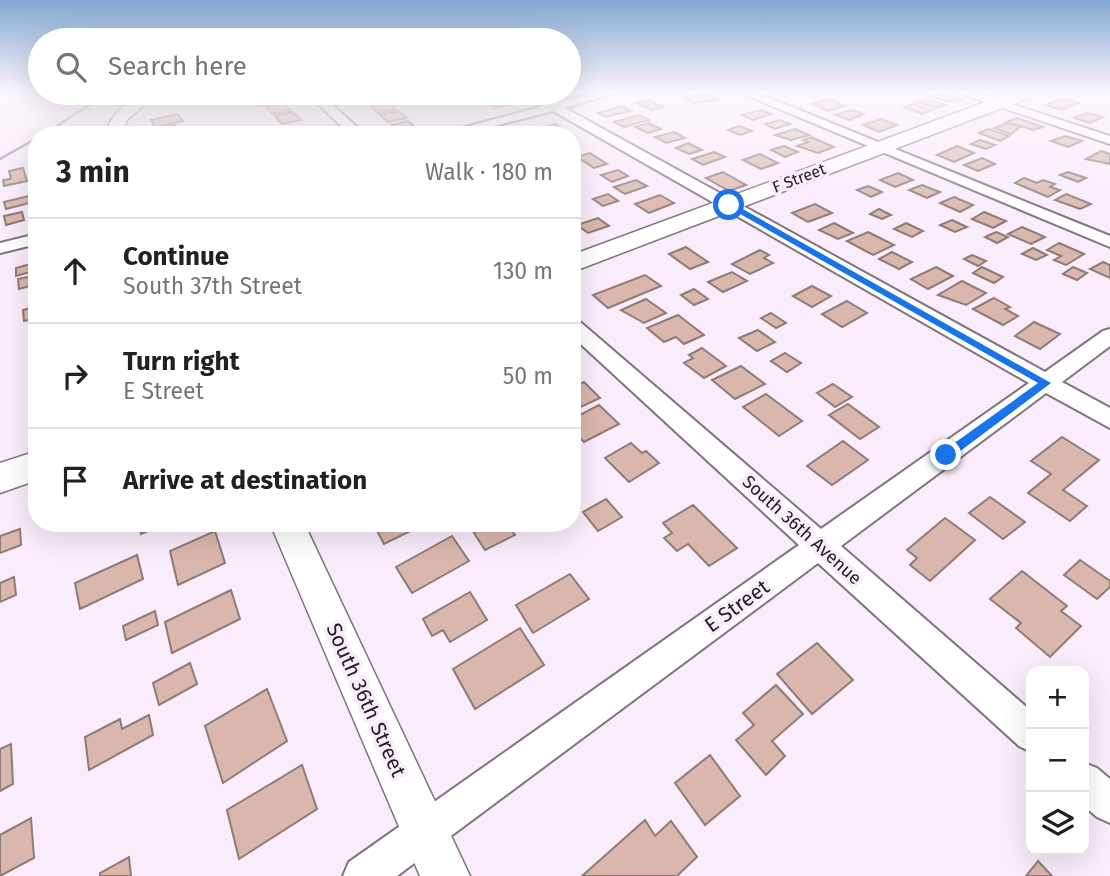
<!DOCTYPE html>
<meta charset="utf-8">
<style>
:root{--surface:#fff;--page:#f6f6f6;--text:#202124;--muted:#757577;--line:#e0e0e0}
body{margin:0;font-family:"Fira Sans",sans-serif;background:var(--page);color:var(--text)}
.controls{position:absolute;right:21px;bottom:21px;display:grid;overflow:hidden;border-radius:14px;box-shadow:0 7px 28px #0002}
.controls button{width:63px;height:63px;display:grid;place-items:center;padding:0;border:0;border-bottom:2px solid var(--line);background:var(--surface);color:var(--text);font:35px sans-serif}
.stop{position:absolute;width:21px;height:21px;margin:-16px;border:5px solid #1a73e8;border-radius:50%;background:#fff}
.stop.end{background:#1a73e8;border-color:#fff;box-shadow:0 2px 7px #0008}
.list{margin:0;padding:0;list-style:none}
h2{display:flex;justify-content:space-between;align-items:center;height:91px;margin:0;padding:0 28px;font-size:30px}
h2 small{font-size:23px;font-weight:400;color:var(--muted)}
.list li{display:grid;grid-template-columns:46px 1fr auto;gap:21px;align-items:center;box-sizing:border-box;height:105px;padding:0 28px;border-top:2px solid var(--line)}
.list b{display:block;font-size:26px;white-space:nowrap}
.list p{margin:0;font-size:23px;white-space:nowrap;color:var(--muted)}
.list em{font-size:23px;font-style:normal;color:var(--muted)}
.icon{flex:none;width:38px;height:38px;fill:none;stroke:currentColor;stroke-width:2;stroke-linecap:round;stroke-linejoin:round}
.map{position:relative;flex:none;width:1110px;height:876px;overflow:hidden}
.search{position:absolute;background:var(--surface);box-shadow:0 7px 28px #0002;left:28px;top:28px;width:553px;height:77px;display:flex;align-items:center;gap:18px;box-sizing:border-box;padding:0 24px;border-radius:38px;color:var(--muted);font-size:26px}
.panel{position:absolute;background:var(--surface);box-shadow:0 7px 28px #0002;left:28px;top:126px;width:553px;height:406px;border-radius:28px}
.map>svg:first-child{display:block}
.building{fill:#dab7ad;stroke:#8e7b76;stroke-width:2}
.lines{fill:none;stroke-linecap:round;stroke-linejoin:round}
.minor-casing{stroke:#807481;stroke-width:4}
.tertiary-casing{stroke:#807481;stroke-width:3}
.secondary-casing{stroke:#807481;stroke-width:3}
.minor{fill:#fff;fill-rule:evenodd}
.tertiary{fill:#fff;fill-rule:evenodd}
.secondary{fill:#fff;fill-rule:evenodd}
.rail{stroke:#968d98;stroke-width:2.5}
.route{fill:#1a73e8}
.labels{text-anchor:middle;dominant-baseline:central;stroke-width:7;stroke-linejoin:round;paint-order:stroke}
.far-street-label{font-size:16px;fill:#221d23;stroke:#f9ecfb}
.street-label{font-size:18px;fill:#221d23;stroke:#f9ecfb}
.near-street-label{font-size:21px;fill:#221d23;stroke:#f9ecfb}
</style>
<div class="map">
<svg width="1110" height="876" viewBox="0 0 1110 876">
<rect width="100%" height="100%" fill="#f9ecfb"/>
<!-- building -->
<g class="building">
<polygon points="476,93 496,93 502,96 488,99 481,95 473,97 469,94"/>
<polygon points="702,93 717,97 711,98 716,100 694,103 683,98"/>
<polygon points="937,94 946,95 962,100 949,102 931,96"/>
<polygon points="276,95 282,102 257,107 253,102"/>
<polygon points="510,98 517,103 494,108 486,103"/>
<polygon points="1063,98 1079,103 1062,110 1045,105"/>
<polygon points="829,99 845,106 828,111 812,104"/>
<polygon points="927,99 946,105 936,108 917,102"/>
<polygon points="648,100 663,107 652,110 636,103"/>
<polygon points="395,101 399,104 392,106 396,110 378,113 370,106"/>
<polygon points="284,104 291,111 273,114 266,107"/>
<polygon points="913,104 932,110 922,114 904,107"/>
<polygon points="622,106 631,111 606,117 598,113"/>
<polygon points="761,110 771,114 753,120 742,115"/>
<polygon points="851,110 864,114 849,120 835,115"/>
<polygon points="398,111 407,118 388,122 380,115"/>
<polygon points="293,112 301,120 282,124 275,116"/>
<polygon points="1087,113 1103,117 1090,123 1074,118"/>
<polygon points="178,114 183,121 155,127 151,120"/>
<polygon points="639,115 649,120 624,127 614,122"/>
<polygon points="1017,118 1043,127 1033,130 1007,122"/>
<polygon points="881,119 897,125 879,132 863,125"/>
<polygon points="780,120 790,124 775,129 765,124"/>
<polygon points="408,121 418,130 403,133 392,125"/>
<polygon points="648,123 661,129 648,133 635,127"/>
<polygon points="1007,123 1020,127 1011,134 994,128"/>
<polygon points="555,124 564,130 544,135 535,130"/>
<polygon points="175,125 178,129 185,127 188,131 179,135 160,135 156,129"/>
<polygon points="739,126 752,131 740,135 728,130"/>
<polygon points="795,129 809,135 791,140 775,135"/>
<polygon points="988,129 1009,136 1000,141 979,133"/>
<polygon points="674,132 685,138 666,143 655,137"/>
<polygon points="1065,136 1082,141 1068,147 1051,141"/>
<polygon points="811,137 834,147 818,153 797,146 808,142 803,140"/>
<polygon points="980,140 995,145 986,149 971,144"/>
<polygon points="688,143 702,150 689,154 676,148"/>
<polygon points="784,146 798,152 785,157 771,150"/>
<polygon points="957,146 974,153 954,162 937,155"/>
<polygon points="1101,151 1110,154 1110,164 1086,159"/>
<polygon points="714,152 725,157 703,165 692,159"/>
<polygon points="590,153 607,164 594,168 577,157"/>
<polygon points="760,154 778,163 761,169 743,160"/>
<polygon points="982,158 995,164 978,171 964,165"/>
<polygon points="23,168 27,181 4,186 3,180 11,179 9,171"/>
<polygon points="618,170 628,176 612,182 601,175"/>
<polygon points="723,172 746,185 729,191 706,178"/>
<polygon points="1068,172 1086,178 1078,182 1060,175"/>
<polygon points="898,173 913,180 895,187 880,180"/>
<polygon points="1024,178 1037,183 1043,180 1055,184 1050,187 1060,190 1048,197 1015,183"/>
<polygon points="636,180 647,186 625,194 614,187"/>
<polygon points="922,185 940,192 927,198 909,190"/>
<polygon points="868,186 882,192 871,197 857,190"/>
<polygon points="37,194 37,201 6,209 4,202"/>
<polygon points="608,194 618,201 603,206 593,199"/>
<polygon points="1066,194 1091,204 1080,209 1055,200"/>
<polygon points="660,195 674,203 649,213 635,204"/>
<polygon points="954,197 973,205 960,212 940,203"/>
<polygon points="815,204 832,213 808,222 792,213"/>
<polygon points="879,209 891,215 882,219 870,214"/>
<polygon points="22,212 24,220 6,225 4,216"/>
<polygon points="984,212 1006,221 993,228 972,219"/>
<polygon points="598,218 609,226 588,233 577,225"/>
<polygon points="952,220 967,227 955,232 940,225"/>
<polygon points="834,223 853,233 838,239 819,230"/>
<polygon points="906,223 923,231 912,237 894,229"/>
<polygon points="1022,227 1045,237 1031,244 1008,234"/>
<polygon points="868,232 894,245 873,255 847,241"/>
<polygon points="996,232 1008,237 997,243 985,237"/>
<polygon points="1059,243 1084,254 1066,265 1054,260 1061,256 1047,250"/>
<polygon points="686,247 708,262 690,269 669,254"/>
<polygon points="1033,248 1047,255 1036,260 1022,254"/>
<polygon points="760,250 769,255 764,258 773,263 750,274 732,264"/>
<polygon points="892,252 912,262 899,269 879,259"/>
<polygon points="972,255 986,261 978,266 964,259"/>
<polygon points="1103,262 1110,265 1110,278 1090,269"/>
<polygon points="34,263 34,271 16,276 16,268"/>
<polygon points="936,267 953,276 928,289 911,279"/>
<polygon points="982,267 1003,277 994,283 973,273"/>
<polygon points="1073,267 1087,273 1077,280 1063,274"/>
<polygon points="732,272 747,281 723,292 708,282"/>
<polygon points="37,275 37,284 19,289 18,279"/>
<polygon points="645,275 661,286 608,308 593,295"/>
<polygon points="962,281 986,293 966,305 938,295"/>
<polygon points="812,286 831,296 812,307 793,296"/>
<polygon points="694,289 708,299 694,305 681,295"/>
<polygon points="994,298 1010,307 1005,309 1018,316 1003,325 973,309"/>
<polygon points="646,299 666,313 644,323 621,310"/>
<polygon points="847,301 867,313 842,327 822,314"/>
<polygon points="37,306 37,318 24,321 23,310"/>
<polygon points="771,313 786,323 776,328 761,318"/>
<polygon points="678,315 704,335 684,344 676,337 664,342 647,328"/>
<polygon points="1034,322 1060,334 1040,349 1015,336"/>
<polygon points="758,330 775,342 757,351 739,338"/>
<polygon points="702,348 726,366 704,378 684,363 693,358 689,355"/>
<polygon points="785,353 801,363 787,372 771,361"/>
<polygon points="741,366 765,384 735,399 712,380"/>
<polygon points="584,382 600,398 572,411 572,388"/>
<polygon points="833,384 852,397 835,407 817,393"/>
<polygon points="766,394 802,421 779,436 743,407"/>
<polygon points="848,404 879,427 860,439 829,415"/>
<polygon points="599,405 619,424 584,442 572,430 572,419"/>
<polygon points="1062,437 1099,460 1063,490 1087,506 1070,521 1028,493 1051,474 1031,461"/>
<polygon points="843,441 868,460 832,485 807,466"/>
<polygon points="631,443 642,453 646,451 659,463 629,482 605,458"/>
<polygon points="990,497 1025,522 1003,539 969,513"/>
<polygon points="606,499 622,517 598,531 583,512"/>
<polygon points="693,505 737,548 709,566 688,544 677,551 664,538 672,533 663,523"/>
<polygon points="945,518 975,540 930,581 910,565 917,558 907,550"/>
<polygon points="139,523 165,523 141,534"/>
<polygon points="373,523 424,523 425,524 384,544"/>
<polygon points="492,523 506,523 515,535 485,550 474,533"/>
<polygon points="20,529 21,545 0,553 0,536"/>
<polygon points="215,531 225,563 178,585 170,551"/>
<polygon points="452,536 469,561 412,593 396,567"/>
<polygon points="137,555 143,579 80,609 75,583"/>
<polygon points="1080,560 1110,581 1110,587 1097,599 1064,575"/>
<polygon points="1022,571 1067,606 1061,611 1081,626 1050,657 1016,628 1021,623 990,599"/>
<polygon points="570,574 589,599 533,633 516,605"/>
<polygon points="14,577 16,595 0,602 0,583"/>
<polygon points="231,590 240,619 172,653 165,622"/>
<polygon points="470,592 487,620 450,642 443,630 432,636 423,619"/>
<polygon points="155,611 158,625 126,640 123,626"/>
<polygon points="520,628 544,665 475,709 453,669"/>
<polygon points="817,643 853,680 812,714 777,674"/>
<polygon points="190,663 197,684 159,705 153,683"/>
<polygon points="776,685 803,714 772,741 785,756 766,775 736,740 754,725 743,713"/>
<polygon points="267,689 287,741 223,783 205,726"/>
<polygon points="149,715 153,735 89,770 85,737 120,719 122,729"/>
<polygon points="11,744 13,784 0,791 0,749"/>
<polygon points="710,755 740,796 705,825 675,783"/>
<polygon points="302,765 317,809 239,859 227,810"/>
<polygon points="31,818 34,858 0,876 0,835"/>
<polygon points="645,820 655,836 671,821 697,857 677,876 582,876"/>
<polygon points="129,857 131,876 100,876 100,873"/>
<polygon points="1038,861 1052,876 1026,876"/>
</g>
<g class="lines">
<!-- minor casing -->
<g class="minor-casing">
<g id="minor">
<polygon points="306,93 319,93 366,135 351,135"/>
<polygon points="524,93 539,93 556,102 594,93 614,93 565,108 1045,372 1103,331 1110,329 1110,346 1062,382 1110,408 1110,428 1046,393 841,546 1031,711 1031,752 1019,746 818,563 397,876 343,876 349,862 799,545 572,336 572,319 579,321 821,529 1029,383 553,111 460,135 436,135 543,106"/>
<polygon points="741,93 757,93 1110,236 1110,247"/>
<polygon points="959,93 977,93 1110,136 1110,144"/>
<polygon points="37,234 37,244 0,253 0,243"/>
<polygon points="1084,763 1097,768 1110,779 1110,823 1097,817 1084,806"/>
</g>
</g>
<!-- tertiary casing -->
<g class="tertiary-casing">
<g id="tertiary">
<path d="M142,93h16l-31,27 -5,15h-16c2,-20 21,-32 36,-42z"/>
<polygon points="270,523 304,523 470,876 420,876"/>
</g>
</g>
<!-- secondary casing -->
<g class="secondary-casing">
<g id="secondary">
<polygon points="1010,93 1034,93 1031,97 572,272 572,255"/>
<polygon points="37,451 37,480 0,493 0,463"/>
</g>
</g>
<!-- minor -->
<use href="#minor" class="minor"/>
<!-- tertiary -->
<use href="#tertiary" class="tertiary"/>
<!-- secondary -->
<use href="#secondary" class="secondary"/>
<!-- rail -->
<g class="rail">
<polyline points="43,135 108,93"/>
<polyline points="0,159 37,138"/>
</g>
</g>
<!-- sky -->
<linearGradient id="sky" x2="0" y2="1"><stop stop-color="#81a8d2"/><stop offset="0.43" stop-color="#fcf6fd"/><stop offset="1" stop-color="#fcf6fd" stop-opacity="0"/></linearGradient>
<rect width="1110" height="215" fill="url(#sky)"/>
<!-- route -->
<polygon class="route" points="726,203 732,203 1051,383 951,458 942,458 942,452 1038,383 726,206"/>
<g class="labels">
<!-- far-street labels -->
<g class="far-street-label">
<text transform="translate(799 178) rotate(-21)">F Street</text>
</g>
<!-- street labels -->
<g class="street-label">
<text transform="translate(802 530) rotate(42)">South 36th Avenue</text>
</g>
<!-- near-street labels -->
<g class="near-street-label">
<text transform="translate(737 606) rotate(-36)">E Street</text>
<text transform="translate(366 700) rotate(66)">South 36th Street</text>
</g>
</g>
</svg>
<div class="controls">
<button>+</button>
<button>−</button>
<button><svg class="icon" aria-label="layers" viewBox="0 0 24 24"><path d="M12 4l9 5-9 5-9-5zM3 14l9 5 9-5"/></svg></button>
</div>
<div class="stop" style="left:729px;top:205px"></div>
<div class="stop end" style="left:946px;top:455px"></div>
<div class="search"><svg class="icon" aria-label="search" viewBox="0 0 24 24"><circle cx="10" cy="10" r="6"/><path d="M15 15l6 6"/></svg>Search here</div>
<section class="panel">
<h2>3 min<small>Walk · 180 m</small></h2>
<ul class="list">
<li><svg class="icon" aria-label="ahead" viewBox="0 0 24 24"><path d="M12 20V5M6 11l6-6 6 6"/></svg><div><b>Continue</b><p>South 37th Street</p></div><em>130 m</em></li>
<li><svg class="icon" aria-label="right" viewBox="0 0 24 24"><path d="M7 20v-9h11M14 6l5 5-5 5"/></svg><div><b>Turn right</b><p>E Street</p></div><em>50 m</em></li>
<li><svg class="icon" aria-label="arrive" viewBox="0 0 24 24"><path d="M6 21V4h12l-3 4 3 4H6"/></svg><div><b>Arrive at destination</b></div></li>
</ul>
</section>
</div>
